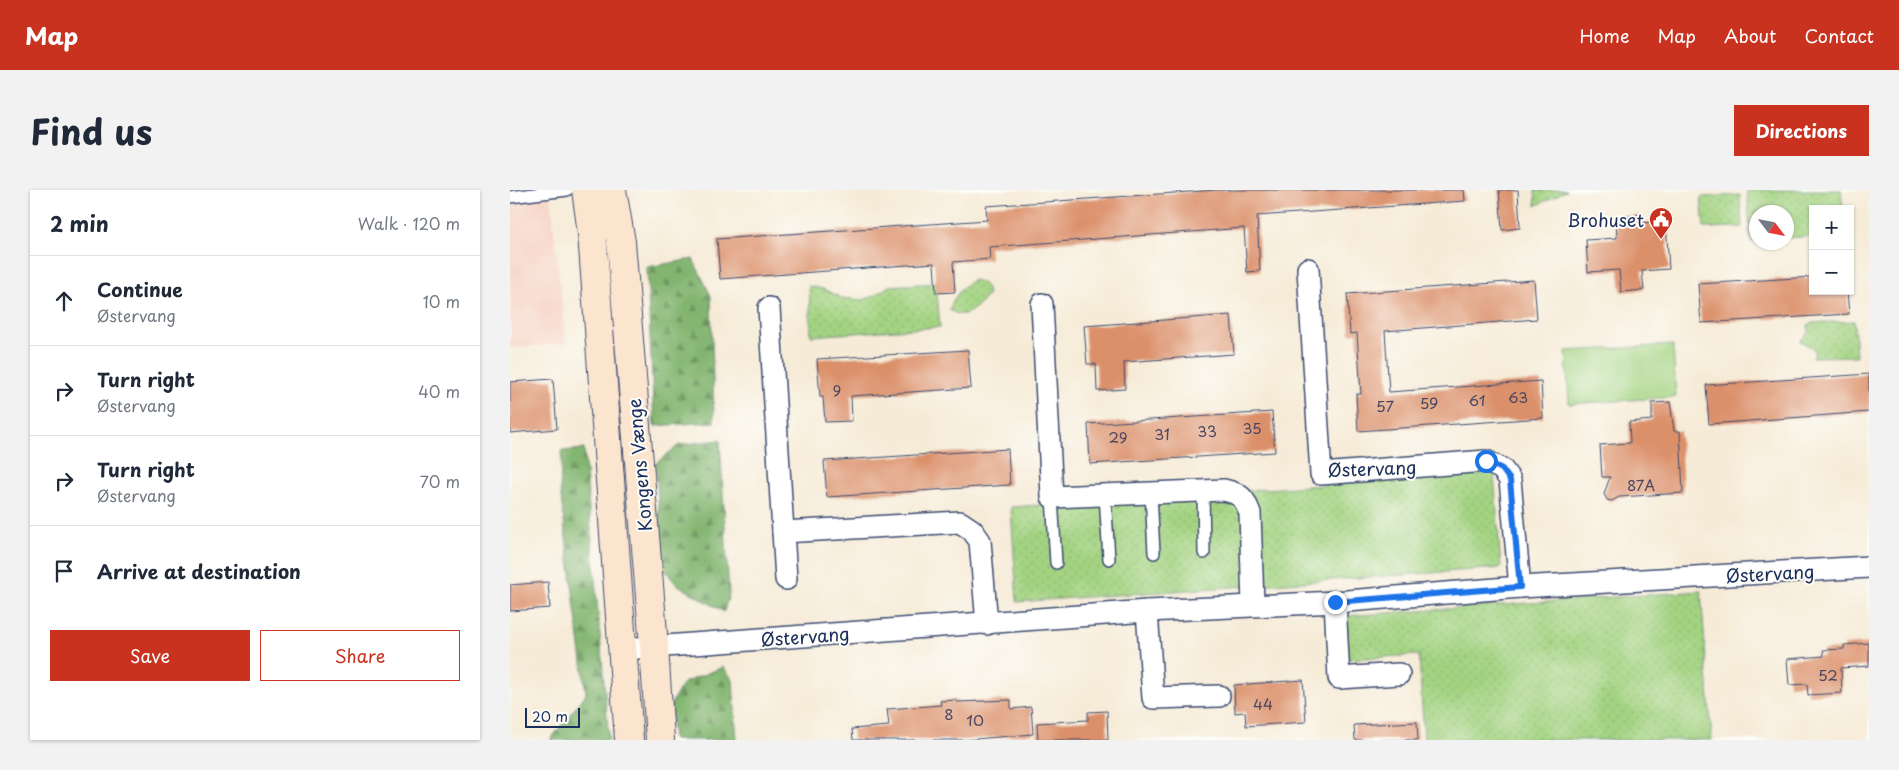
<!DOCTYPE html>
<meta charset="utf-8">
<style>
:root{--surface:#fff;--page:#f2f2f3;--text:#1f2937;--muted:#747a83;--line:#e0e1e3;--accent:#c8321e}
body{margin:0;font-family:"Playpen Sans",sans-serif;background:var(--page);color:var(--text)}
.controls{position:absolute;right:15px;top:15px;display:grid;overflow:hidden;border-radius:0px;box-shadow:0 1px 4px #0004}
.controls button{width:45px;height:45px;display:grid;place-items:center;padding:0;border:0;border-bottom:1px solid var(--line);background:var(--surface);color:var(--text);font:25px sans-serif}
.compass{position:absolute;left:1239px;top:15px;width:45px;height:45px;border-radius:50%;background:var(--surface);box-shadow:0 1px 4px #0004;rotate:122deg}
.scale{position:absolute;left:15px;bottom:12px;width:55px;box-sizing:border-box;padding-left:5px;border:2px solid #1b2f5e;border-top:0;font-size:14px;line-height:18px;white-space:nowrap;color:#1b2f5e;-webkit-text-stroke:4px #fdfcf7;paint-order:stroke}
.stop{position:absolute;width:15px;height:15px;margin:-11px;border:4px solid #1a73e8;border-radius:50%;background:#fff}
.stop.end{background:#1a73e8;border-color:#fff;box-shadow:0 1px 5px #0008}
.list{margin:0;padding:0;list-style:none}
h2{display:flex;justify-content:space-between;align-items:center;height:65px;margin:0;padding:0 20px;font-size:21px}
h2 small{font-size:16px;font-weight:400;color:var(--muted)}
.list li{display:grid;grid-template-columns:32px 1fr auto;gap:15px;align-items:center;box-sizing:border-box;height:90px;padding:0 20px;border-top:1px solid var(--line)}
.list b{display:block;font-size:19px;white-space:nowrap}
.list p{margin:0;font-size:16px;white-space:nowrap;color:var(--muted)}
.list em{font-size:16px;font-style:normal;color:var(--muted)}
.actions{display:flex;gap:10px;padding:15px 20px}
.actions a{flex:1;padding:11px 0;border:1px solid var(--accent);border-radius:0px;text-align:center;font-size:18px;color:var(--accent)}
.actions .main{background:var(--accent);color:#fff}
.icon{flex:none;width:28px;height:28px;fill:none;stroke:currentColor;stroke-width:2;stroke-linecap:round;stroke-linejoin:round}
.map{position:relative;flex:none;width:1359px;height:550px;overflow:hidden;border-radius:0px}
header{display:flex;align-items:center;gap:30px;box-sizing:border-box;height:70px;padding:0 25px;background:var(--accent);color:#fff}
header strong{font-size:24px}
nav{display:flex;gap:28px;margin-inline-start:auto;font-size:18px}
.intro{display:flex;align-items:center;justify-content:space-between;box-sizing:border-box;height:120px;padding:0 30px}
h1{margin:0;font-size:35px}
.button{padding:12px 22px;border-radius:0px;background:var(--accent);color:#fff;font-size:18px;font-weight:700}
main{display:flex;gap:30px;padding:0 30px}
aside{flex:1;background:var(--surface);border-radius:0px;box-shadow:0 1px 4px #0004}
.map>svg:first-child{display:block}
.built{fill:#f6d2c3}
.grass{fill:url(#grass-dots);stroke:#5f8170}
.forest{fill:url(#forest-firs);stroke:#4e7266}
.pitch{fill:#a3d381;stroke:#5f8170}
.building{fill:#db906b}
.lines{fill:none;stroke-linecap:round;stroke-linejoin:round}
.lane-casing{stroke:#3c4b70;stroke-width:14}
.street-casing{stroke:#3c4b70;stroke-width:24}
.secondary-casing{stroke:#3c4b70;stroke-width:30}
.lane{stroke:#fff;stroke-width:11}
.street{stroke:#fff;stroke-width:21}
.secondary{stroke:#fce5cf;stroke-width:28}
.route{stroke:#1a73e8;stroke-width:6}
.labels{text-anchor:middle;dominant-baseline:central;stroke-width:4;stroke-linejoin:round;paint-order:stroke}
.number-label{font-size:15px;fill:#4b4761}
.poi-label{font-size:18px;fill:#1b2f5e;stroke:#fdfcf7;text-anchor:end}
.street-label{font-size:18px;fill:#1b2f5e;stroke:#fdfcf7}
</style>
<header>
<strong>Map</strong>
<nav><a>Home</a><a>Map</a><a>About</a><a>Contact</a></nav>
</header>
<div class="intro"><h1>Find us</h1><a class="button">Directions</a></div>
<main>
<aside>
<h2>2 min<small>Walk · 120 m</small></h2>
<ul class="list">
<li><svg class="icon" aria-label="ahead" viewBox="0 0 24 24"><path d="M12 20V5M6 11l6-6 6 6"/></svg><div><b>Continue</b><p>Østervang</p></div><em>10 m</em></li>
<li><svg class="icon" aria-label="right" viewBox="0 0 24 24"><path d="M7 20v-9h11M14 6l5 5-5 5"/></svg><div><b>Turn right</b><p>Østervang</p></div><em>40 m</em></li>
<li><svg class="icon" aria-label="right" viewBox="0 0 24 24"><path d="M7 20v-9h11M14 6l5 5-5 5"/></svg><div><b>Turn right</b><p>Østervang</p></div><em>70 m</em></li>
<li><svg class="icon" aria-label="arrive" viewBox="0 0 24 24"><path d="M6 21V4h12l-3 4 3 4H6"/></svg><div><b>Arrive at destination</b></div></li>
</ul>
<div class="actions"><a class="main">Save</a><a>Share</a></div>
</aside>
<div class="map">
<svg width="1359" height="550" viewBox="0 0 1359 550">
<defs>
<pattern id="grass-dots" width="8" height="8" patternUnits="userSpaceOnUse" patternTransform="scale(1.25)"><rect width="8" height="8" fill="#a3d381"/><path d="M2 2h.1M6 6h.1" fill="none" stroke="#8cb572" stroke-width="1.8" stroke-linecap="round"/></pattern>
<pattern id="forest-firs" width="22" height="20" patternUnits="userSpaceOnUse" patternTransform="scale(1.25)"><rect width="22" height="20" fill="#82b56f"/><path d="M5 1l3.5 6h-7zM16 11l3.5 6h-7z" fill="#6a945e"/></pattern>
</defs>
<rect width="100%" height="100%" fill="#fdfcf7"/>
<filter id="ink" filterUnits="userSpaceOnUse"><feTurbulence type="fractalNoise" baseFrequency=".02" numOctaves="2"/><feDisplacementMap in="SourceGraphic" scale="10" xChannelSelector="R" yChannelSelector="G"/><feConvolveMatrix kernelMatrix="1 2 1 2 8 2 1 2 1" color-interpolation-filters="sRGB"/></filter>
<filter id="wash" filterUnits="userSpaceOnUse"><feTurbulence type="fractalNoise" baseFrequency=".0096" numOctaves="4" result="noise"/><feDisplacementMap in="SourceGraphic" scale="20" xChannelSelector="R" yChannelSelector="G"/><feGaussianBlur stdDeviation="1.12" result="paint"/><feColorMatrix in="noise" values="0 0 0 0 0 0 0 0 0 0 0 0 0 0 0 0 0 1.4 0 .05"/><feComposite in="paint" operator="in"/></filter>
<g filter="url(#wash)">
<rect width="100%" height="100%" fill="#f6ebd7"/>
<!-- built -->
<polygon class="built" points="0,0 40,0 56,153 0,158"/>
<!-- grass -->
<g class="grass">
<polygon points="1025,0 1057,0 1026,16"/>
<polygon points="1237,0 1331,0 1333,19 1303,19 1303,46 1277,48 1276,22 1246,22 1246,51 1241,52"/>
<polygon points="1230,5 1232,37 1194,38 1191,7"/>
<path d="M464,90c9,2 13,5 14,15 -10,11 -23,27 -38,15 1,-10 14,-27 24,-30z"/>
<polygon points="426,93 430,137 301,146 299,96 313,99 332,108 353,110 365,105 379,96"/>
<polygon points="1344,131 1346,166 1303,167 1305,162 1303,158 1290,151 1299,142 1298,135 1300,133"/>
<polygon points="984,283 991,378 507,412 501,317"/>
<polygon points="1191,401 1202,550 914,550 909,465 838,469 835,426"/>
</g>
<!-- forest -->
<g class="forest">
<polygon points="183,69 201,106 204,232 144,236 137,77"/>
<polygon points="210,250 219,404 214,422 166,394 152,376 146,273 169,255"/>
<polygon points="74,259 99,550 40,550 76,504 50,300 52,261"/>
<polygon points="213,477 223,490 227,550 163,550 160,516 173,493"/>
</g>
<!-- pitch -->
<polygon class="pitch" points="1163,155 1166,207 1059,214 1056,161"/>
<g id="blocks">
<!-- building -->
<g class="building">
<polygon points="707,0 954,0 955,11 747,26 750,81 737,82 734,38 479,57 480,69 443,72 445,102 426,103 424,73 210,89 207,49 477,30 476,16"/>
<polygon points="989,0 1008,0 1010,38 992,40"/>
<polygon points="1129,25 1129,33 1156,31 1159,79 1132,81 1134,100 1111,102 1109,80 1078,82 1076,50 1107,48 1106,27"/>
<polygon points="1303,87 1303,101 1337,101 1339,124 1191,133 1188,94"/>
<polygon points="1024,90 1027,129 875,141 879,202 1031,191 1033,228 848,241 846,204 851,204 847,143 840,144 837,104"/>
<polygon points="721,125 724,164 614,172 615,199 587,201 586,174 577,174 574,136"/>
<polygon points="458,160 461,198 341,206 342,231 315,232 313,207 310,207 307,169"/>
<polygon points="1359,184 1359,222 1199,234 1196,195"/>
<polygon points="43,189 47,239 0,243 0,192"/>
<polygon points="1160,212 1164,241 1170,241 1173,303 1109,307 1102,311 1097,310 1094,304 1100,287 1092,287 1090,255 1120,253 1119,232 1142,230 1142,213"/>
<polygon points="762,222 765,262 580,274 578,234"/>
<polygon points="498,259 500,295 317,307 314,271"/>
<polygon points="38,392 40,418 0,421 0,395"/>
<polygon points="1359,453 1359,476 1331,478 1332,503 1298,505 1297,494 1279,495 1277,469 1314,466 1313,460 1334,459 1334,455"/>
<polygon points="793,490 796,532 736,536 735,522 725,523 724,495"/>
<polygon points="446,510 447,512 501,510 501,519 521,517 523,544 454,550 343,550 342,539 379,536 377,519 431,515 430,511"/>
<polygon points="597,521 598,550 528,550 527,533 578,530 578,522"/>
<polygon points="907,532 908,550 845,550 844,535"/>
</g>
</g>
</g>
<g filter="url(#ink)">
<use href="#blocks" fill-opacity="0" stroke="#3c4b70" stroke-width="1"/>
<g class="lines">
<!-- lane casing -->
<g class="lane-casing">
<g id="lane">
<polyline points="0,7 57,0"/>
<polyline points="693,301 694,363"/>
<polyline points="641,303 644,363"/>
<polyline points="595,305 599,369"/>
<polyline points="542,307 546,373"/>
</g>
</g>
<!-- street casing -->
<g class="street-casing">
<g id="street">
<polyline points="798,79 811,284 976,271 992,279 1000,290 1010,397"/>
<path d="M532,114l10,193 172,-7c17,4 20,7 26,23l3,92"/>
<polyline points="259,118 276,389"/>
<polyline points="273,342 450,332 462,340 470,351 477,434"/>
<polyline points="825,412 829,488 889,484"/>
<polyline points="637,421 643,508 709,506"/>
<polyline points="114,459 637,421 825,412 1010,397 1359,377"/>
</g>
</g>
<!-- secondary casing -->
<g class="secondary-casing">
<g id="secondary">
<polyline points="76,0 82,43 119,550"/>
<polyline points="102,0 111,52 144,456 150,550"/>
</g>
</g>
<!-- lane -->
<use href="#lane" class="lane"/>
<!-- street -->
<use href="#street" class="street"/>
<!-- secondary -->
<use href="#secondary" class="secondary"/>
</g>
</g>
<g class="lines" filter="url(#ink)">
<!-- route -->
<polyline class="route" points="825,412 1010,397 1000,290 992,279 976,271"/>
</g>
<!-- icons -->
<defs>
<g id="civic-pin" transform="scale(1.25)"><path d="M0 17L-7.5 6A9.5 9.5 0 1 1 7.5 6Z" fill="#c8321e" stroke="#fdfcf7"/><path d="M-.6-6.5H3V-4.5H.6V-3L4-1V1h2V6H-6V1h2V-1L-.6-3ZM-1.2 2.5V6h2.4V2.5Z" fill="#fff"/></g>
</defs>
<g fill-rule="evenodd">
<use href="#civic-pin" x="1151" y="29"/>
</g>
<g class="labels">
<!-- number labels -->
<g class="number-label">
<text x="327" y="199">9</text>
<text x="1008" y="206">63</text>
<text x="967" y="209">61</text>
<text x="919" y="212">59</text>
<text x="875" y="215">57</text>
<text x="742" y="237">35</text>
<text x="697" y="240">33</text>
<text x="652" y="243">31</text>
<text x="608" y="246">29</text>
<text x="1131" y="294">87A</text>
<text x="1318" y="484">52</text>
<text x="753" y="513">44</text>
<text x="439" y="523">8</text>
<text x="465" y="529">10</text>
</g>
<!-- poi labels -->
<g class="poi-label">
<text x="1134" y="29">Brohuset</text>
</g>
<!-- street labels -->
<g class="street-label">
<text transform="translate(129 275) rotate(-95)">Kongens Vænge</text>
<text transform="translate(862 278) rotate(-2)">Østervang</text>
<text transform="translate(1260 383) rotate(-3)">Østervang</text>
<text transform="translate(295 446) rotate(-4)">Østervang</text>
</g>
</g>
</svg>
<div class="controls">
<button>+</button>
<button>−</button>
</div>
<svg class="compass" viewBox="-18 -18 36 36"><path d="M0-13l5 13h-10z" fill="#e53935"/><path d="M0 13l5-13h-10z" fill="#747a83"/></svg>
<div class="scale">20 m</div>
<div class="stop" style="left:976px;top:271px"></div>
<div class="stop end" style="left:825px;top:412px"></div>
</div>
</main>
